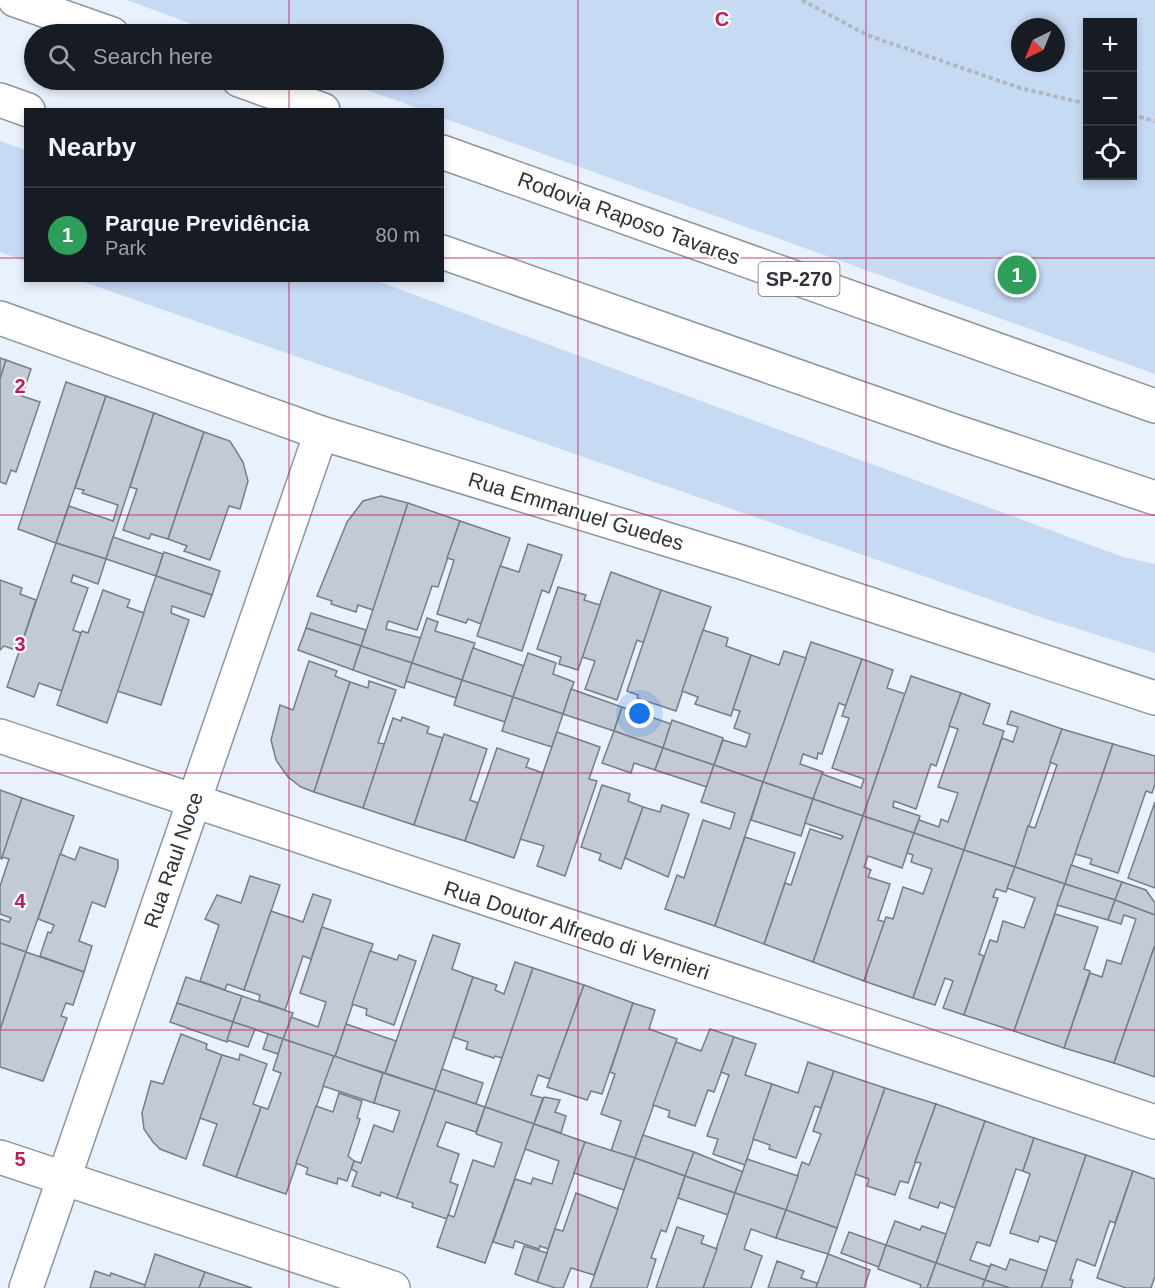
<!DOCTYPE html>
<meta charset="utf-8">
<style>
:root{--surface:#171b24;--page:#242831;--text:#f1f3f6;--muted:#9ea1a6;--line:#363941;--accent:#0b8043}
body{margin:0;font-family:Arial,sans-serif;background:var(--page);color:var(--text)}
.controls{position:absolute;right:18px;top:18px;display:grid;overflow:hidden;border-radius:0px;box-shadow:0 3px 9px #0003}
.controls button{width:54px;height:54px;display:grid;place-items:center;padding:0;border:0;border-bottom:2px solid var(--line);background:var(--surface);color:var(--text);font:30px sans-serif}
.compass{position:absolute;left:1011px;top:18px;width:54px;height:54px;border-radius:50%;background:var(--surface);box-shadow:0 3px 9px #0003;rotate:223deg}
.you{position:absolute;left:640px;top:714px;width:21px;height:21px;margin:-15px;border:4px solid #fff;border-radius:50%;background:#1a73e8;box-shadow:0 0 0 9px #1a73e833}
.badge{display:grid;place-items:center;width:39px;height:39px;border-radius:50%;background:var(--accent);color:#fff;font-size:20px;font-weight:700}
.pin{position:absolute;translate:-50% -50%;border:3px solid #fff;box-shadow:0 2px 6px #0006}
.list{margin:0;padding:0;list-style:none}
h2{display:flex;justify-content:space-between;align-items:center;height:78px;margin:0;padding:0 24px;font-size:26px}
h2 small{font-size:20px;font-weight:400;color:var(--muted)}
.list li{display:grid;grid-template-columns:39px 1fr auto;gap:18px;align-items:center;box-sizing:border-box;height:96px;padding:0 24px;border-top:2px solid var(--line)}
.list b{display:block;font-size:22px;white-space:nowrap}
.list p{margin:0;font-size:20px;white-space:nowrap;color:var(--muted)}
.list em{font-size:20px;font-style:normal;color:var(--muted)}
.icon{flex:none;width:33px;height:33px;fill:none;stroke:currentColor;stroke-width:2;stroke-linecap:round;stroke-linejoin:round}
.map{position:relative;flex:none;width:1155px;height:1288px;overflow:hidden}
.search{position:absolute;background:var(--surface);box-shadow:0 3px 9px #0003;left:24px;top:24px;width:420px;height:66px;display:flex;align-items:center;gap:15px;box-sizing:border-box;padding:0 21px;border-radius:33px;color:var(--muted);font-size:22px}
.panel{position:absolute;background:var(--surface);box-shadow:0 3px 9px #0003;left:24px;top:108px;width:420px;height:174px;border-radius:0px}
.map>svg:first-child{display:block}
.green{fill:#c7daf4;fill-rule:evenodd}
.building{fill:#c2cad6;stroke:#767e88;stroke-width:1.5}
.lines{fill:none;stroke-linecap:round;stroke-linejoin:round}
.street-casing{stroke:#8d95a0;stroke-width:36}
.highway-casing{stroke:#8d95a0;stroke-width:36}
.path{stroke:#b1b8c1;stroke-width:4;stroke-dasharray:4.5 3;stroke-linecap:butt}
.street{stroke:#fff;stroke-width:33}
.highway{stroke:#fff;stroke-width:33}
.grid{fill:none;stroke:#c2185b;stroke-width:1.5;stroke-opacity:0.55}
.labels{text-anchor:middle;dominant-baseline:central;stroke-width:4.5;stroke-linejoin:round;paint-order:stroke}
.shield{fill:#fff;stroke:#6d7073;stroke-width:1.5}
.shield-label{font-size:20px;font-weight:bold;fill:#2f3237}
.street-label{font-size:21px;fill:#2f3237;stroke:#fff}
.grid-label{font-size:20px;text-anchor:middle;font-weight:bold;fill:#c2185b;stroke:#fff;stroke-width:4.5;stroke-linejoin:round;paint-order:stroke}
</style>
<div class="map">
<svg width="1155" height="1288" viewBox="0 0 1155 1288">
<rect width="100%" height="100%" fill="#e9f1fd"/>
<!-- green -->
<g class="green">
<path d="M127,0h1028v374l-712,-256 -1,-8 -22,-1 -81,-29h95v-46h-215zM1088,22h44v154h-44zM1020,27h36v36h-36z"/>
<polygon points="0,141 25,150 25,261 0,252"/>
<polygon points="81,281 377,281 1123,557 1155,564 1155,653 1043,618"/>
</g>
<!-- building -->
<g class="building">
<polygon points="0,358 6,360 0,379"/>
<polygon points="6,360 31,369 22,396 40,402 16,472 11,470 6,484 0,482 0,379"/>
<polygon points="66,382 106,396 56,543 18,529"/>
<polygon points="106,396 154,413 106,559 56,543 69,506 113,521 118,505 82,493 84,490 75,488"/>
<polygon points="154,413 204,432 168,539 151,534 149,539 123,530 137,489 130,487"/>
<polygon points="204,432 230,441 243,462 248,481 240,509 229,506 210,560 184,551 187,546 168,539"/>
<polygon points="381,496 408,503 373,610 358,605 356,612 331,604 332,601 317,596 347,522 363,501"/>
<polygon points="408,503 460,521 438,587 432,586 417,630 388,621 386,629 421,638 412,663 361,646"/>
<polygon points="460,521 510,538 481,624 468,619 466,623 437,614 454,560 447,558"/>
<polygon points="113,537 163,554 156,576 106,559"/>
<polygon points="56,543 106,559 98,584 73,575 71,582 88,588 73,630 81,633 62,691 39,683 34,697 7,687"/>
<polygon points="528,544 562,555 549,593 542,590 522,651 477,636 500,566 519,572"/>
<polygon points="164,552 220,571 212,595 156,576"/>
<polygon points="611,572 661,590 644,643 637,640 617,700 585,689 595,661 582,657"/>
<polygon points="156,576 212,595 204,617 172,606 171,613 189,620 161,705 117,691"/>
<polygon points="0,580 22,588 20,594 36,600 19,651 4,646 0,650"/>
<polygon points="558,587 586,595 584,600 600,605 578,670 559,664 561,657 537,649"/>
<polygon points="103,590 130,600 127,607 144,613 107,723 57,705 81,633 82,631 88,633"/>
<polygon points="661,590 711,607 676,711 637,698 638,695 627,691"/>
<polygon points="311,613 366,630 361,646 306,628"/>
<polygon points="427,618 438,622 435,631 475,643 462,680 412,663"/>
<polygon points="306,628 361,646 353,670 298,650"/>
<polygon points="703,630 728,638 726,646 751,655 731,716 695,704 698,697 682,691"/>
<polygon points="811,642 862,659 846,706 839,703 822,754 818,753 817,759 803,754 800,764 823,772 813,799 763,782"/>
<polygon points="361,646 412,663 404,688 353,670"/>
<polygon points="473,648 524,666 513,697 462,680"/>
<polygon points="784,651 806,658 763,782 714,765 723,740 746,747 750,734 734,728 740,711 733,709 751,655 779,665"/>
<polygon points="528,653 556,663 553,674 574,682 563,714 513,697"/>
<polygon points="862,659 893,670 887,688 905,694 863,816 813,799 822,774 861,788 864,779 832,768 849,718 842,716"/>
<polygon points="309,661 337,671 335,676 350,682 314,792 301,787 288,777 276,760 271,740 280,705 293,710"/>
<polygon points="412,663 462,680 456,698 406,681"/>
<polygon points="911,676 961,693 936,766 931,764 916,809 894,801 893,807 920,816 914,833 863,816"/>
<polygon points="462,680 513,697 505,722 454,705"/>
<polygon points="369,681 396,690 378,743 385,744 363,808 314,792 350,682 368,688"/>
<polygon points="571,689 622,707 614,731 563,714"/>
<polygon points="961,693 990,704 983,724 1004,731 964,850 914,833 919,820 939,827 941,819 948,822 958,793 938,787 958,729 949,726"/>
<polygon points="513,697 563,714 552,747 502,731"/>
<polygon points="622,707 671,724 663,748 614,731"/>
<polygon points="1011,711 1062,729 1015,867 964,850 1002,738 1013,742 1018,727 1007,724"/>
<polygon points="402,717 429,727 427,733 443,738 414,825 363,808 393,718 401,721"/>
<polygon points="672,720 723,738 714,765 663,748"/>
<polygon points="1062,729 1113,744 1065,884 1015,867 1028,826 1035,828 1057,765 1050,762"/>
<polygon points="614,731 663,748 655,770 634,763 631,773 602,763"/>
<polygon points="557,732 600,747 589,779 597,781 565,876 537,866 544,846 520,839"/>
<polygon points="444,734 487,749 470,800 478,803 465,841 414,825"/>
<polygon points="1113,744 1155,756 1155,784 1152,793 1146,791 1118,873 1090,864 1092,859 1075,854"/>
<polygon points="497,748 529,759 526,767 543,773 514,858 465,841"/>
<polygon points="663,748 714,765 707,787 655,770"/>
<polygon points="714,765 763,782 715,926 665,909 677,875 684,878 703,820 730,829 735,813 701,802"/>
<polygon points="763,782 813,799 801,836 751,820"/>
<polygon points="602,785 630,794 628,801 643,807 621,869 599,860 601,854 581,847"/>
<polygon points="0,790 22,798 2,859 0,858"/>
<polygon points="22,798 74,816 26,952 0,943 0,919 9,922 11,918 0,914 0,886 9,859 2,857"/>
<polygon points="813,799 863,816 813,962 764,944 785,883 791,885 810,829 841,839 843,836 805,823"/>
<polygon points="1155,802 1155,888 1128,878"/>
<polygon points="662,805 689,814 668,877 625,858 643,807 660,812"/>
<polygon points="863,816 914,833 902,868 868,856 864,867 871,870 868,877 890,884 878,920 885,922 864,981 813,962"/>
<polygon points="914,833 964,850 913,998 864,981 886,917 893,919 903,887 923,894 932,869 911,862 913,855 907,853"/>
<polygon points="745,837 795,853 764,944 715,926"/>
<polygon points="80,847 118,860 118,868 105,907 92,902 79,941 92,946 84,972 40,956 48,932 51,933 54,925 38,919 60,854 75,860"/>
<polygon points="964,850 1015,867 1006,892 996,889 993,897 998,898 979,954 984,956 964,1015 943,1008 953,981 945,978 935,1005 913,998"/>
<polygon points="1071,865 1122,882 1115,900 1065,884"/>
<polygon points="1015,867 1065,884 1014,1031 964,1015 990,940 997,942 1003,921 1024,928 1035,898 1007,888"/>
<polygon points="250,876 280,885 244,990 227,984 225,990 200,981 219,925 205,919 217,895 241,903"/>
<polygon points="1122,882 1146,890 1155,903 1155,915 1115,900"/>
<polygon points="1065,884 1115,900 1108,920 1057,905"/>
<polygon points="313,894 331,900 311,959 303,956 285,1010 259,1001 260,995 244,990 271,911 303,922"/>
<polygon points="1115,900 1155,915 1155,945 1114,1063 1064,1048 1090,973 1102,977 1107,960 1121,964 1136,919 1124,915 1121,924 1108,920"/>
<polygon points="1055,914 1098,927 1084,969 1090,971 1064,1048 1014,1031"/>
<polygon points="322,927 373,944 335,1057 283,1039 291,1017 318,1027 326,1002 300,993"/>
<polygon points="433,935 460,944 452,969 473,977 435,1090 385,1073"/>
<polygon points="0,943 26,952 0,1030"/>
<polygon points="1155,945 1155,1077 1114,1063"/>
<polygon points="370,951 397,960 399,955 416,961 394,1025 366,1015 367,1009 352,1004"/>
<polygon points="26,952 84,972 73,1005 66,1003 61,1016 67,1018 43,1081 0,1067 0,1030"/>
<polygon points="515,962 533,968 503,1058 495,1056 494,1058 466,1049 468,1042 453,1037 473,977 497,985 495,990 504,994"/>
<polygon points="533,968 584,985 550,1079 538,1075 531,1095 543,1098 534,1124 485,1107"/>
<polygon points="186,977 242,996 233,1022 177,1003"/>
<polygon points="584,985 633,1003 602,1094 591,1091 587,1100 547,1087"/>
<polygon points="242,996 293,1013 283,1039 233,1022"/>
<polygon points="177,1003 233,1022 227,1042 170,1022"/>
<polygon points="633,1003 655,1010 649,1029 677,1039 635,1158 611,1151 621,1121 601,1114 615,1074 610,1072"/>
<polygon points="233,1022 255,1029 248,1047 227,1040"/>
<polygon points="346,1024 396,1041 385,1073 335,1057"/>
<polygon points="710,1029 734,1037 714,1092 708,1090 695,1126 668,1117 670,1111 653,1105 676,1042 701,1051"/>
<polygon points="181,1034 207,1044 206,1049 222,1055 186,1159 160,1149 153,1142 144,1129 142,1113 151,1081 163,1084"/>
<polygon points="268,1034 283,1039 278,1054 263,1049"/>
<polygon points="734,1037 756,1044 745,1075 772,1084 745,1165 713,1154 718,1139 707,1136 729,1075 721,1072"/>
<polygon points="283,1039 334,1056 286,1194 236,1177 261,1107 268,1109 281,1073 273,1070"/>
<polygon points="240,1054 267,1064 253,1104 261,1107 236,1177 203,1165 217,1124 200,1118 222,1055 239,1060"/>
<polygon points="334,1056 383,1073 374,1103 323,1086"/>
<polygon points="808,1062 834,1071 821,1108 815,1106 796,1158 769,1149 770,1145 753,1139 772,1084 798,1093"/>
<polygon points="442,1069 483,1083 476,1104 435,1090"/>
<polygon points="834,1071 885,1088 837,1228 786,1210 802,1162 809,1165 821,1134 813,1131"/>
<polygon points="383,1073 435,1090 397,1198 381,1192 380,1196 352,1186 357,1172 351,1169 354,1161 361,1163 374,1125 393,1132 400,1111 374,1103"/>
<polygon points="885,1088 936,1104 908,1183 900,1181 895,1195 867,1186 869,1179 855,1174"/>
<polygon points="435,1090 485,1107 476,1132 446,1122 437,1146 459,1154 450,1182 458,1185 447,1219 412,1207 413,1203 397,1198"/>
<polygon points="339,1093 362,1101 357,1118 360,1119 348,1156 354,1161 347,1181 338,1178 337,1184 306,1174 308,1168 296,1163 316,1106 333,1112"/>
<polygon points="544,1097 560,1100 555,1112 566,1116 561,1133 534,1124"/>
<polygon points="936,1104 985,1121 955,1208 940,1202 938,1208 909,1198 921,1163 915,1162"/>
<polygon points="485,1107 534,1124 485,1263 437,1247 448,1215 454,1217 473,1160 494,1167 502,1143 476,1134"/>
<polygon points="985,1121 1034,1138 1023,1171 1016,1169 990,1246 977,1242 970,1260 990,1267 985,1280 936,1263"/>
<polygon points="534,1124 585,1142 548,1249 540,1246 539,1249 515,1241 513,1248 493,1242 515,1179 531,1184 533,1178 552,1184 559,1161 525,1149"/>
<polygon points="643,1135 694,1152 685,1176 635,1158"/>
<polygon points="1034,1138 1086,1155 1057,1242 1040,1236 1038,1242 1010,1233 1030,1174 1023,1171"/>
<polygon points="585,1142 635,1158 624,1190 574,1173"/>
<polygon points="694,1152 743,1172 735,1193 685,1176"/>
<polygon points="1086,1155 1133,1171 1115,1223 1110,1221 1095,1266 1077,1259 1070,1280 1073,1280 1071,1288 1041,1288"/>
<polygon points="635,1158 685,1176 666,1232 661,1230 651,1258 656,1259 647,1288 590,1288"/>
<polygon points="747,1159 798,1176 786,1210 735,1193"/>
<polygon points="1133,1171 1155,1179 1155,1276 1151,1288 1126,1288 1097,1278"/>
<polygon points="685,1176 735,1193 728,1215 678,1198"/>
<polygon points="576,1193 618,1209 594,1275 571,1268 563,1288 555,1288 537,1282 555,1229 563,1231"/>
<polygon points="735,1193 786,1210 776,1238 751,1229 744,1249 762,1256 751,1288 703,1288"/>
<polygon points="786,1210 837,1228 828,1254 776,1238"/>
<polygon points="895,1221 920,1230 922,1226 946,1234 936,1263 886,1245"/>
<polygon points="677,1227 704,1236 701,1243 717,1249 703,1288 656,1288"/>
<polygon points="849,1232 886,1245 879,1267 841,1253"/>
<polygon points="886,1245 936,1263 927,1288 920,1288 921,1285 878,1269"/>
<polygon points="524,1246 547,1253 537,1282 515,1274"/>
<polygon points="155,1254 205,1272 199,1288 144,1288"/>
<polygon points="828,1254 870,1270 864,1288 816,1288"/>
<polygon points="1010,1259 1047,1271 1041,1288 1010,1288 985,1280 991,1264 1006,1270"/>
<polygon points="777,1261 804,1271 801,1278 817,1283 816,1288 768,1288"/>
<polygon points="936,1263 985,1280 982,1288 927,1288"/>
<polygon points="95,1271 110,1276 111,1273 145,1285 144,1288 90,1288"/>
<polygon points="205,1272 252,1288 199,1288"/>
<polygon points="985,1280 1010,1288 982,1288"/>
</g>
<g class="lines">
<!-- street casing -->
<g class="street-casing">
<g id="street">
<polyline points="0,318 321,433 744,563 1155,698"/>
<polyline points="0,736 1155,1122"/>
<polyline points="0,1157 393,1288"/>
<polyline points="26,1288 321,433"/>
</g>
</g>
<!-- highway casing -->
<g class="highway-casing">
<g id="highway">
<polyline points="15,0 112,34"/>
<polyline points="239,80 323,110"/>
<polyline points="0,100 28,110"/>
<polyline points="442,152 1155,406"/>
<polyline points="442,252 948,429 1155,498"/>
</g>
</g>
<!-- path -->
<g class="path">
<polyline points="802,0 867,35 1020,88 1088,104"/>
<polyline points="1132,115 1155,121"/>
</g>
<!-- street -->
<use href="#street" class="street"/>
<!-- highway -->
<use href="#highway" class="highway"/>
</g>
<!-- grid -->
<path class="grid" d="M289,0v34M578,0v1288M866,0v1288M289,80v30M0,258h26M442,258h713M289,280v1008M0,515h1155M0,773h1155M0,1030h1155"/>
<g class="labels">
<!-- shield labels -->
<rect class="shield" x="758.5" y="262" width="81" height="34" rx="4.5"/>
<g class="shield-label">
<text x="799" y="279">SP-270</text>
</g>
<!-- street labels -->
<g class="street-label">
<text transform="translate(629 218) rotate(20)">Rodovia Raposo Tavares</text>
<text transform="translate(576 511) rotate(17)">Rua Emmanuel Guedes</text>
<text transform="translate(173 860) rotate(-71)">Rua Raul Noce</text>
<text transform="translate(577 930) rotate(18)">Rua Doutor Alfredo di Vernieri</text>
</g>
</g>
<g class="grid-label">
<text x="722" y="26">C</text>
<text x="20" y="393">2</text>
<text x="20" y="651">3</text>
<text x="20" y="908">4</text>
<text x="20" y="1166">5</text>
</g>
</svg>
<div class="controls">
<button>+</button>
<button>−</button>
<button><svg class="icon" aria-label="locate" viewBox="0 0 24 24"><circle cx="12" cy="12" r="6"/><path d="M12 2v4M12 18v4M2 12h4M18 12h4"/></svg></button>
</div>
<svg class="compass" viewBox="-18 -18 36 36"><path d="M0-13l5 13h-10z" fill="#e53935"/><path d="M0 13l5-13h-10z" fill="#9ea1a6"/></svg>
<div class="you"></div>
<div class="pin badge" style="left:1017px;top:275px;background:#2e9e5b">1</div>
<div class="search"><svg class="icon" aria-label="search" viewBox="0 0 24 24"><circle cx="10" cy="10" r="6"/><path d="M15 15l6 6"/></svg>Search here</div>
<section class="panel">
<h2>Nearby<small></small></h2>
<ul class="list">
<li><span class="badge" style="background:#2e9e5b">1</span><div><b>Parque Previdência</b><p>Park</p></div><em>80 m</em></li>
</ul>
</section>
</div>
